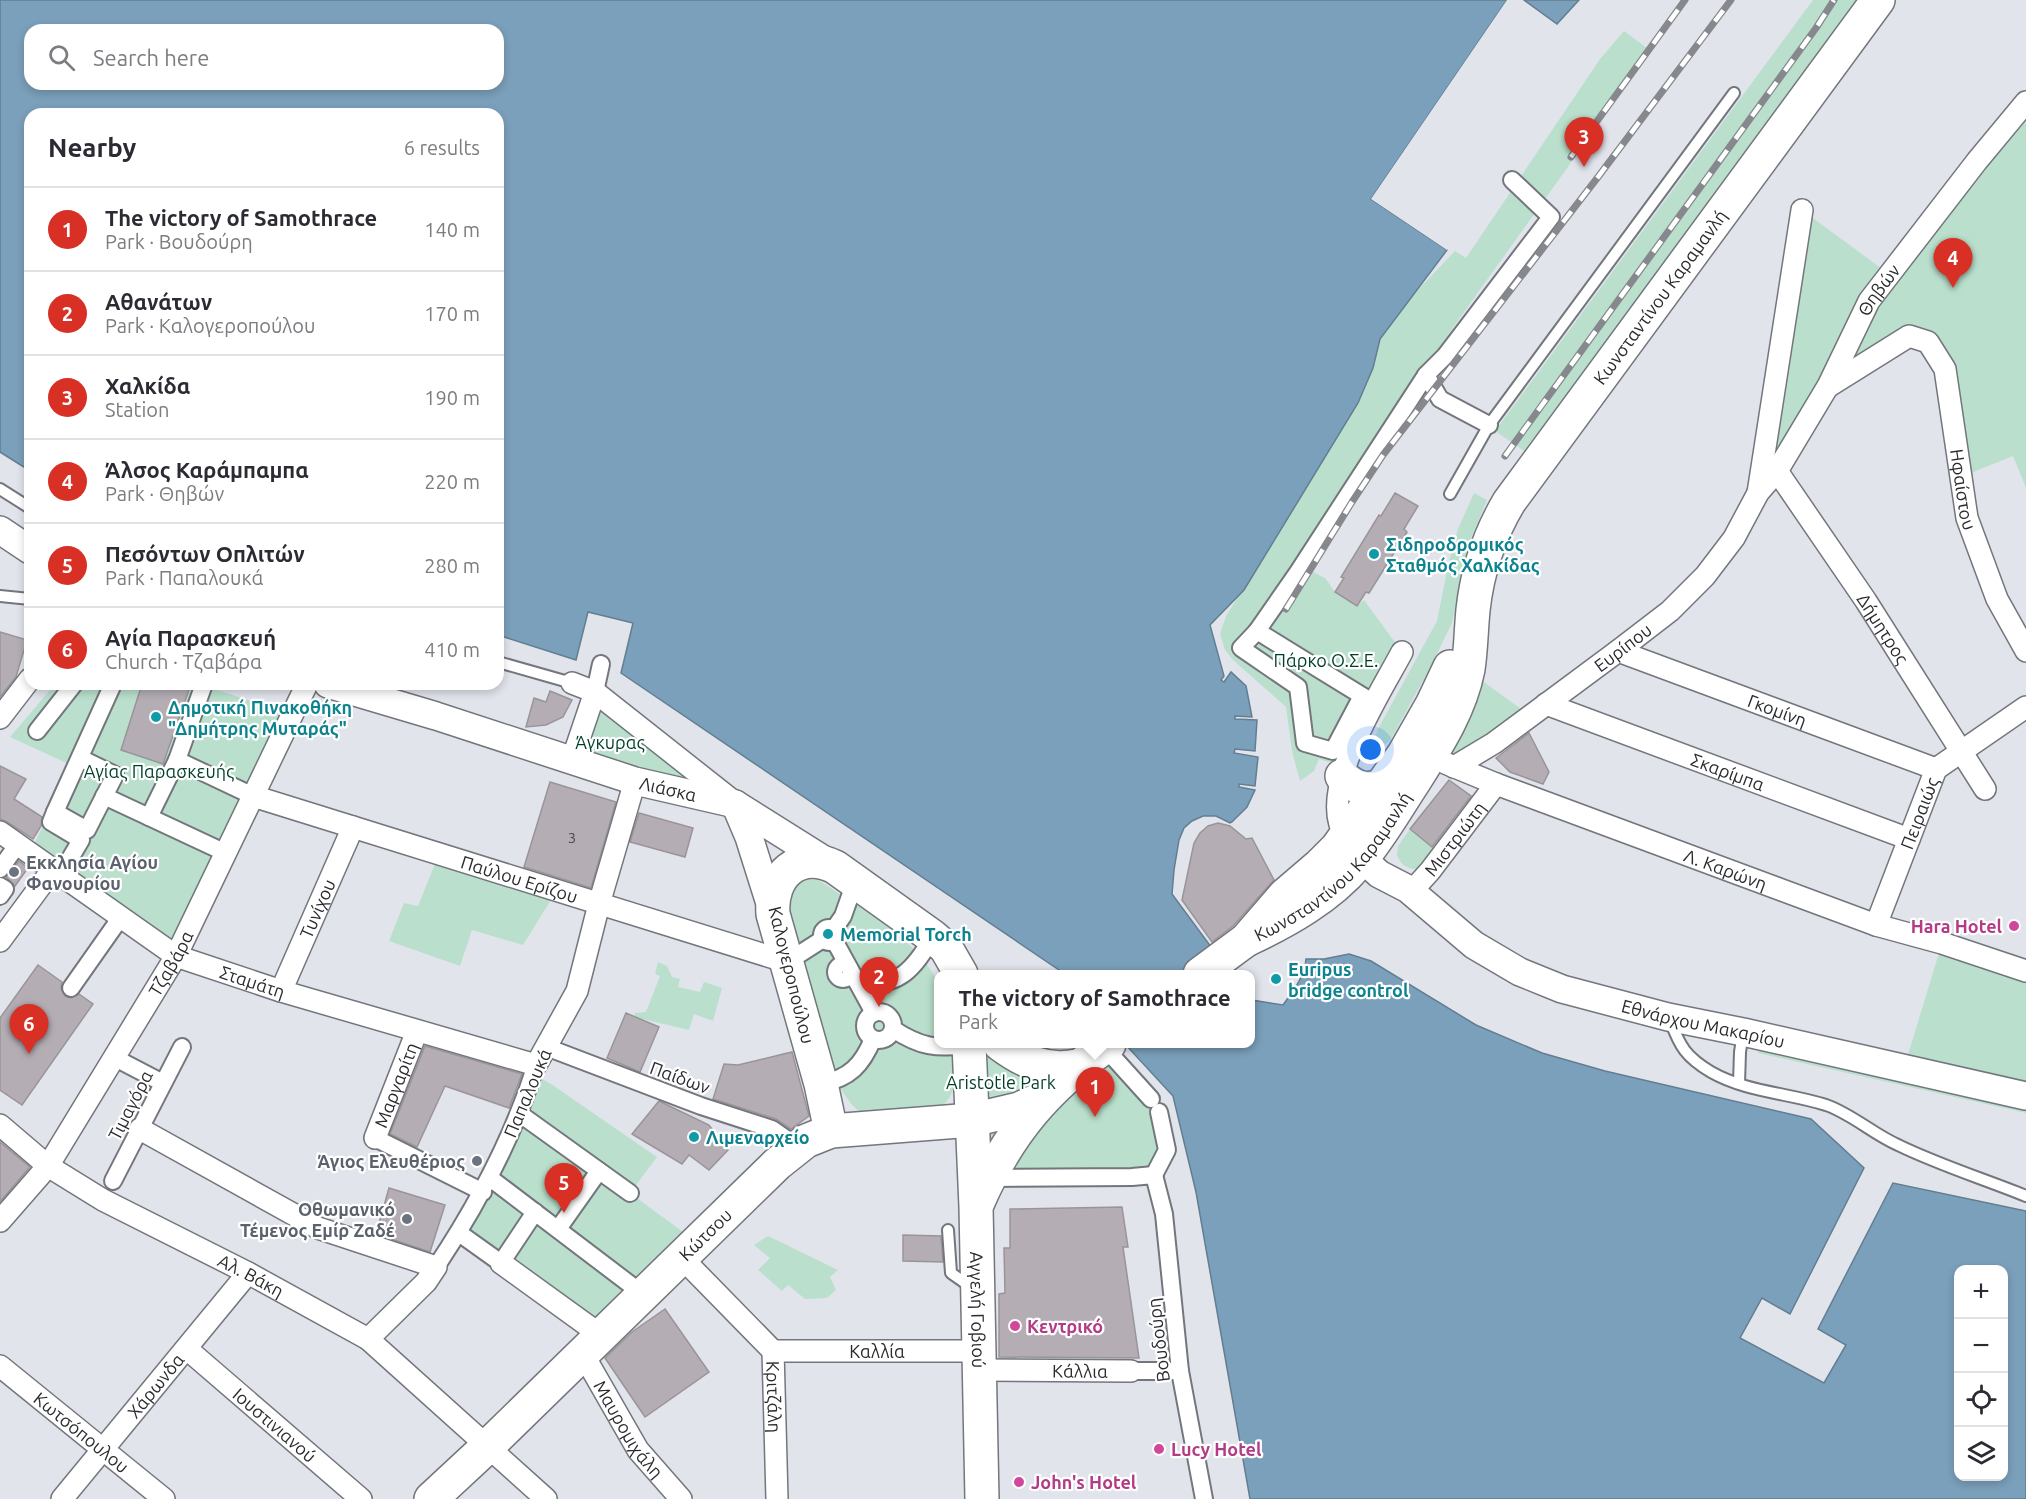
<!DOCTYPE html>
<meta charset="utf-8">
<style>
:root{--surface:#fff;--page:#f2f2f3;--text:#2b2b33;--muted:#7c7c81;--line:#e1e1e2;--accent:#d93025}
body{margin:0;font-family:Ubuntu,sans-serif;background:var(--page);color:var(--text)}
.controls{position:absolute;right:18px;bottom:18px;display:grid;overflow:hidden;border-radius:12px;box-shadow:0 3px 9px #0003}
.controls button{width:54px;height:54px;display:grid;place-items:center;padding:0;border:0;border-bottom:2px solid var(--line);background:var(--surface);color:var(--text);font:30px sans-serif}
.you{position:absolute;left:1371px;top:750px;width:21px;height:21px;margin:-15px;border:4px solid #fff;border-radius:50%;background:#1a73e8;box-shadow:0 0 0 9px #1a73e833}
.badge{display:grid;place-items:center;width:39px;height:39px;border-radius:50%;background:var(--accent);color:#fff;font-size:20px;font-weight:700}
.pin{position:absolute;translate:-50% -50px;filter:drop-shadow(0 2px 3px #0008)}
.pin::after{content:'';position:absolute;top:32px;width:21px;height:18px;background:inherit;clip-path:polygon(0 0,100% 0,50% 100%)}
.popup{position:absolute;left:934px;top:970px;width:321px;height:78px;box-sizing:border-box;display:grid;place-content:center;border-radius:12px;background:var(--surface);filter:drop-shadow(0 2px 4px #0005);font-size:20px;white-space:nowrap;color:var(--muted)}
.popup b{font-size:22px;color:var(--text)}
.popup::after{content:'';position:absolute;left:50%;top:100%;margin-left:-12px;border:12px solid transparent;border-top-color:var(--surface)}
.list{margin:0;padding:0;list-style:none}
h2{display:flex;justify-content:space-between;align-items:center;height:78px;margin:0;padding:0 24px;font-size:26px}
h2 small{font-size:20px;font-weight:400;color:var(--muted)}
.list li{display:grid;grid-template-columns:39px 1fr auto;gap:18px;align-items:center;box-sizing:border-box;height:84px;padding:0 24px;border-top:2px solid var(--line)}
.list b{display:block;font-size:22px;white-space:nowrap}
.list p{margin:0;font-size:20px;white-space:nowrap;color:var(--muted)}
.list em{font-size:20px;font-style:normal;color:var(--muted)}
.icon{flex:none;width:33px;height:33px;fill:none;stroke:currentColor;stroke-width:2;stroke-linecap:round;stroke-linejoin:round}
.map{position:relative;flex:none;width:2026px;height:1499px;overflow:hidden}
.search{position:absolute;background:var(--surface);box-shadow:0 3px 9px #0003;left:24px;top:24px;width:480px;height:66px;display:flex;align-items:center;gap:15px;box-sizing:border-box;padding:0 21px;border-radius:18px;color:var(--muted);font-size:22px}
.panel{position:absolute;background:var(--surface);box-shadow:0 3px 9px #0003;left:24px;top:108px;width:480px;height:582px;border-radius:18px}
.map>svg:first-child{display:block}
.green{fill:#bae0cd}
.water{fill:#7ba0bb;stroke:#637d91;stroke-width:1.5;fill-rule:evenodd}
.pier{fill:#e1e4eb}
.building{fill:#b4aeb4;stroke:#9a949a;stroke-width:1.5}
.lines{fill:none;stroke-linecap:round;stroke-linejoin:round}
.service-casing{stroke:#73767c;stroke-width:14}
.pedestrian-casing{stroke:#73767c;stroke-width:20}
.minor-casing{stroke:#73767c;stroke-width:24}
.tertiary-casing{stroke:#73767c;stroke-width:30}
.primary-casing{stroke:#73767c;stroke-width:36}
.service{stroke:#fff;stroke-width:10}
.pedestrian{stroke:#fff;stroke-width:16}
.minor{stroke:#fff;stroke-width:21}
.tertiary{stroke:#fff;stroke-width:27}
.primary{stroke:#fff;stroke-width:33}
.rail-casing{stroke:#86888d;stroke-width:7}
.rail{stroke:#fff;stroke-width:4.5;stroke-dasharray:14;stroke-linecap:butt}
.culture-dot{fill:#0f9aa8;stroke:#fff;stroke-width:2}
.worship-dot{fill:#6b7280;stroke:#fff;stroke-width:2}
.hotel-dot{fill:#d1479c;stroke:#fff;stroke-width:2}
.labels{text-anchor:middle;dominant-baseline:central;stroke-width:4.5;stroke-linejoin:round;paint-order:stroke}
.number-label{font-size:15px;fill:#4c4c50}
.street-label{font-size:18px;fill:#2a2b2e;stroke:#fff}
.culture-label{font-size:18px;font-weight:bold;fill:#0d838f;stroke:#fff;text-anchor:start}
.park-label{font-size:18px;fill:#003e2a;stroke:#fff}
.worship-label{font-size:18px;font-weight:bold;fill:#5b616d;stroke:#fff;text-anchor:end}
.hotel-label{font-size:18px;font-weight:bold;fill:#b23c85;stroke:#fff;text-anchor:start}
</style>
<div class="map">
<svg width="2026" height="1499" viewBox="0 0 2026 1499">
<rect width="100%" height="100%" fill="#e1e4eb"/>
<!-- green -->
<g class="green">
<polygon points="1813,0 1878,0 1539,461 1495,431"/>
<polygon points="1624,31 1651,51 1454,326 1299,565 1325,578 1335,592 1357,606 1364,600 1402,652 1344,767 1319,759 1314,771 1300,781 1292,751 1286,707 1233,660 1225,650 1220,634 1226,616 1265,554 1373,368 1380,339 1413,295 1455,251 1466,258 1600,59"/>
<polygon points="2026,101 2026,488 2013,456 1961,477 1945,369 1909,336 1828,386 1758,493 1802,210 1889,274"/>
<polygon points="1474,493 1487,500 1471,538 1452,623 1433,662 1391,739 1386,744 1377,742 1375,738 1378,729 1437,621 1449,561 1458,529"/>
<polygon points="1467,670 1531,716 1454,767 1440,741"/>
<polygon points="55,684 199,684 285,712 171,940 32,848 73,766 10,737"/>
<polygon points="595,692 693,770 677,791 572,760"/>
<path d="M1410,829l26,21 -17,19c-10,1 -19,-4 -22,-14l1,-9z"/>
<polygon points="439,854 557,890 523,945 472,930 460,966 389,941 404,903 418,906"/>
<path d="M806,880h12l10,6c34,24 100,60 111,102 3,12 0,41 0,56h14c1,14 6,31 0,46 -3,9 -12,20 -21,23 -6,2 -54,5 -61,4 -14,-3 -26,-20 -32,-32l-55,-169 11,-32z"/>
<polygon points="1942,943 2026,971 2026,1096 1904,1068"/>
<polygon points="658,962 667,966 672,977 680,979 678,987 700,992 704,982 722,988 713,1021 694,1014 689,1030 634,1017 635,1013 646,1012 660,976 655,974"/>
<polygon points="1000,1044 1023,1060 1104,1047 1151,1099 1163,1122 1154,1175 988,1178 968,1060"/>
<polygon points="1759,1049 2026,1109 2026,1113 1758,1053"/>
<polygon points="533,1074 551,1084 657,1157 630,1193 698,1243 602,1336 459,1233"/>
<polygon points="768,1236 838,1270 830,1277 836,1290 827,1298 805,1299 788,1285 782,1291 758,1270 770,1258 754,1245"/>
</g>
<!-- water -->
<g class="water">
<path d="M0,0h1507l-136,199 76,51 -67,89 -7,29 -15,35 -114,187 -34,35 14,51 -3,4 3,2 7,-10 15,14 6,31 -17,-1v3l22,1 -2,31 -20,-2 -1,4 24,4 -3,29 -16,-2v3l16,3 -8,17 -15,15 -2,1 -14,-7h-13l-11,5 -8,7 -5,12 -5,30 -2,24 59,80h-166l-444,-301 12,-50 -45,-11 -12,48 -78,-25v-521h-468v357l-30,-19zM30,30h468v54h-468z"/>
<polygon points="1524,0 1579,0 1557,24"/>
<path d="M1349,954l22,7 105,64 66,28 63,18 206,48 53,49 -74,146 -28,-16 -22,40 84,45 22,-38 -28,-16 75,-146 133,28v288h-776l-54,-307 -23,-96 -48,-52h126v-44l32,5c10,-14 22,-29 23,-46h18zM1958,1270h46v206h-46z"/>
</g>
<!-- pier -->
<polygon class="pier" points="1507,0 1510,0 1509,2 1375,198 1449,248 1447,250 1371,199"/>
<!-- building -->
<g class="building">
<polygon points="1395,493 1418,506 1404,529 1407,532 1369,593 1366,592 1357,606 1335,592 1344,578 1341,577 1379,515 1381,516"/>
<polygon points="0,632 27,640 16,677 0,697"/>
<polygon points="142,684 191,684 163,764 121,750"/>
<polygon points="550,691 572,700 563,717 546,725 526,727 534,698 546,702"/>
<polygon points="1529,733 1549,772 1543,784 1510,772 1496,758"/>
<polygon points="0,766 26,779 14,799 42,817 41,826 33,839 7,822 0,819"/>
<polygon points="1449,780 1471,796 1432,847 1410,829"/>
<polygon points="550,782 616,802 591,888 524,867"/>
<polygon points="639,813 693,828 685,857 630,842"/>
<polygon points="1218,823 1230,826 1246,839 1252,838 1274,880 1233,926 1212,942 1182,900 1194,843 1200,833 1208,826"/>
<polygon points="19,861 28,868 15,886 6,877"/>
<polygon points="38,965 62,982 61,988 65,996 71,998 79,994 93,1004 22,1105 0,1090 0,1018"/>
<polygon points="626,1013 659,1027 640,1072 607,1058"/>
<polygon points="425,1046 522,1074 509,1108 445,1086 417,1147 390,1134"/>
<polygon points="792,1052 809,1116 791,1129 776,1119 713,1099 724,1064 738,1065"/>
<polygon points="659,1101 709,1125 728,1150 709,1170 689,1155 682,1164 632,1134"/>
<polygon points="0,1142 30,1167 0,1202"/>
<polygon points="389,1188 445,1205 430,1252 376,1234"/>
<polygon points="1122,1207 1128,1247 1123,1247 1139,1358 999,1357 999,1294 1005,1293 1004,1248 1010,1248 1010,1209"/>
<polygon points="903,1235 941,1236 943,1262 903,1261"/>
<polygon points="665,1309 709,1372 645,1417 605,1358 632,1332"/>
</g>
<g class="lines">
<!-- service casing -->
<g class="service-casing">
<g id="service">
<polyline points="0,489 30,508"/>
<polyline points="1450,494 1489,425 1734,93"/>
<polyline points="0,596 30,599"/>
<polyline points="498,662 572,683"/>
<path d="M1670,1020c10,27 16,37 41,52 35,20 77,21 115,33 26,9 47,29 72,40 41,20 86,34 128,51"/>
<polyline points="1739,1083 1740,1052 1743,1033"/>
<polyline points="948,1230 951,1273 971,1287"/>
</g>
</g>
<!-- pedestrian casing -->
<g class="pedestrian-casing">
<g id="pedestrian">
<polyline points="1489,425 1440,399 1426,375 1445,356 1551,217 1512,180"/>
<polyline points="1257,631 1369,700"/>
<polyline points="595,692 601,664"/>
<polyline points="1362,696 1333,751 1305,743 1298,687 1241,648 1257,631 1298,572 1426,375"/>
<polyline points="37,731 74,684"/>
<polyline points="177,760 204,684"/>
<polyline points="104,796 226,853"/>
<polyline points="55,812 113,684"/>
<polyline points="149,817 177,760 253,796"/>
<polyline points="0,869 18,844"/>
<polyline points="61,874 81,840 51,822 55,812 87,830 115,775 80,758"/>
<polyline points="0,886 5,889 0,896"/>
<circle cx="829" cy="935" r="7"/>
<polyline points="834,929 843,916 855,882"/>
<polyline points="834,940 874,1013"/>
<polyline points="787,962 823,939"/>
<circle cx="843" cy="972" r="7"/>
<path d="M858,983c42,5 55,-14 75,-46"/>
<polyline points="71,988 121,917"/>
<circle cx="879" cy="1026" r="14"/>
<path d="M893,1029c27,18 43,20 75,16"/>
<polyline points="546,1047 701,1106 772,1129 798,1147"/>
<polyline points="1104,1047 1151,1099"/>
<polyline points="115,1058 163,1083"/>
<path d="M821,1084c29,-6 41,-19 52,-45"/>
<polyline points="520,1114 630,1193"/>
<polyline points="375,1138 483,1192"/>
<polyline points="1154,1175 1167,1150 1159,1112"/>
<polyline points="490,1178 644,1295"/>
<polyline points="988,1178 1132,1177 1154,1175 1164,1214 1180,1371 1204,1499"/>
<polyline points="113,1181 182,1047"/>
<polyline points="558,1229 599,1171"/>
<polyline points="459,1233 501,1263 535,1212"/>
<path d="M436,1267c42,-63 77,-129 100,-202"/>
<polyline points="1131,1371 1180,1371"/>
</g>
</g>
<!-- minor casing -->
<g class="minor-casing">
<g id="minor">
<path id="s1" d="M1829,386l80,-50 19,6 17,27 22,149 30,81 29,52"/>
<path id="s2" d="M1777,471l89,130 119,188"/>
<polyline points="1758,493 1802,210"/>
<path id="s3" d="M1618,651l318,118"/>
<polyline points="572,683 595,692 733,801"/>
<path id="s4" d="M1546,704l363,135"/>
<polyline points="0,718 30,679"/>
<polyline points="572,760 595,692"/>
<path id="s5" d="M1445,763l51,21 380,141 66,18 84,28"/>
<path id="s6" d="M1454,767l40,-24 124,-92 52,-40 35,-35 29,-38 24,-45 19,-22 51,-85 41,-85 108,-140 49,-59"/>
<path id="s7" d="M253,796l534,166"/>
<path id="s8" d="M0,832l176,124 105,35 255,74 41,-74 22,-87 36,-123"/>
<path d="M1346,836c-32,-42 35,-144 56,-184"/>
<path id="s9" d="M1411,892l19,-21 66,-87"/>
<path id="s10" d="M1876,925l60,-156 90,-62"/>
<polyline points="0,941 53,869"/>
<path id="s11" d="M281,991l72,-164"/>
<path id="s12" d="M0,1125l48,41 55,34 145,73 120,66 178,160"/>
<polyline points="140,1129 318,1228 436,1267 426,1282 368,1339"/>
<path id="s13" d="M375,1138l42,-107"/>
<path id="s14" d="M0,1221l48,-55 128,-210 131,-272"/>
<path id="s15" d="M682,1258l91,93 4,148"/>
<polyline points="501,1263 602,1336"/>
<path id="s16" d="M187,1349l174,150"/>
<path id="s17" d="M773,1351h206"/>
<path id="s18" d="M583,1354l55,96 43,49"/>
<path id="s19" d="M0,1366l164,133"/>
<path id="s20" d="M980,1370l151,1"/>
<path id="s21" d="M62,1499l186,-226"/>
</g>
</g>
<!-- tertiary casing -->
<g class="tertiary-casing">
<g id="tertiary">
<polyline points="0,530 30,550"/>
<path id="s22" d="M328,684l108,32 199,65 100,23 97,61"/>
<polyline points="735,804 749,837 773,913"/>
<path id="s23" d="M1351,842l11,16 17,16 29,15 66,56 46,27 42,17 106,28 75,15 283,64"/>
</g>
</g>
<!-- primary casing -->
<g class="primary-casing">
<g id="primary">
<path d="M1342,776c13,12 24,16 41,9"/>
<path id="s24" d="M1246,940c41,-19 82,-42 112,-77 22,-25 39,-56 57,-83 22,-35 45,-70 53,-111 3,-20 3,-39 5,-59 4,-38 17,-76 36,-108l369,-502"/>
<polyline points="1200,974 1246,940 1285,895 1320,865 1337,848 1404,754 1432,705 1450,667"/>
<path id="s25" d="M969,1044l7,163 6,292"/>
<path d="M1000,1044c24,18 47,28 77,22"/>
<path d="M831,1131l-10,-47 -48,-170c-3,-38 25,-65 62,-47l98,70 13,11 15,26"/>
<path d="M978,1202c30,-69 69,-115 131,-158"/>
<path id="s26" d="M431,1499l56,-52 290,-283 29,-23 25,-10 141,-11 47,-11 24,-11"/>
</g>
</g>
<!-- service -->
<use href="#service" class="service"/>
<!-- pedestrian -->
<use href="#pedestrian" class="pedestrian"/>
<!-- minor -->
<use href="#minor" class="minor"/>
<!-- tertiary -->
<use href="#tertiary" class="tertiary"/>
<!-- primary -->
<use href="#primary" class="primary"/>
<!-- rail casing -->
<g class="rail-casing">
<g id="rail">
<polyline points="1571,157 1685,0"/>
<polyline points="1505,456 1816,28 1834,0"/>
<polyline points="1286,609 1352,502 1383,455 1598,177 1731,0"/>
</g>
</g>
<!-- rail -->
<use href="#rail" class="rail"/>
</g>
<!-- markers -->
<g class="culture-dot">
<circle cx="1374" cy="554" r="6"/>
<circle cx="156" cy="717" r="6"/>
<circle cx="828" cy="934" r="6"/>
<circle cx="1276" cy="979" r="6"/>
<circle cx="694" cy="1137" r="6"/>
</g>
<g class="worship-dot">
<circle cx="14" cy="872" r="6"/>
<circle cx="477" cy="1161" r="6"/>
<circle cx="407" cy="1219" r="6"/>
</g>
<g class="hotel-dot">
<circle cx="2014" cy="926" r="6"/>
<circle cx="1015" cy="1326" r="6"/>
<circle cx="1159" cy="1449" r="6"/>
<circle cx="1019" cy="1482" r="6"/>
</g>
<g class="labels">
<!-- number labels -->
<g class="number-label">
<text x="572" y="837">3</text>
</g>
<!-- street labels -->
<g class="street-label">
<text stroke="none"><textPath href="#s6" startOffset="652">Θηβών</textPath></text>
<text stroke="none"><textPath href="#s24" startOffset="790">Κωνσταντίνου Καραμανλή</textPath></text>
<text stroke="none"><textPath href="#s1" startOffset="268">Ηφαίστου</textPath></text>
<text stroke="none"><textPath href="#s2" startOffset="190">Δήμητρος</textPath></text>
<text stroke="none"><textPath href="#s6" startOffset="207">Ευρίπου</textPath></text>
<text stroke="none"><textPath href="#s3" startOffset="170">Γκομίνη</textPath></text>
<text stroke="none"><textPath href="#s4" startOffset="194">Σκαρίμπα</textPath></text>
<text stroke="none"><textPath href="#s22" startOffset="356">Λιάσκα</textPath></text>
<text stroke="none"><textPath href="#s10" startOffset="120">Πειραιώς</textPath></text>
<text stroke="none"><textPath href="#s9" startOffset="69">Μιστριώτη</textPath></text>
<text stroke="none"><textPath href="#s24" startOffset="116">Κωνσταντίνου Καραμανλή</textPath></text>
<text stroke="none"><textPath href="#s5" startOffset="300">Λ. Καρώνη</textPath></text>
<text stroke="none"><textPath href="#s7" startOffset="279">Παύλου Ερίζου</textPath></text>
<text stroke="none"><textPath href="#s11" startOffset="90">Τυνίχου</textPath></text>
<text stroke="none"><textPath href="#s14" startOffset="310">Τζαβάρα</textPath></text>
<text transform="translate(792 975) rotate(76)">Καλογεροπούλου</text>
<text stroke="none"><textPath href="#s8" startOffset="296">Σταμάτη</textPath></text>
<text stroke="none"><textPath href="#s23" startOffset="406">Εθνάρχου Μακαρίου</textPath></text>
<text transform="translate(680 1077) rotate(20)">Παίδων</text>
<text stroke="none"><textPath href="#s13" startOffset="57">Μαργαρίτη</textPath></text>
<text transform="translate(527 1093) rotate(-67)">Παπαλουκά</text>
<text transform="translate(130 1105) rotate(-63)">Τιμαγόρα</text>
<text stroke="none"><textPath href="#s26" startOffset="381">Κώτσου</textPath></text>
<text stroke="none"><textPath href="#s12" startOffset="294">Αλ. Βάκη</textPath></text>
<text stroke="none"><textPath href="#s25" startOffset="266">Αγγελή Γοβιού</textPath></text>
<text transform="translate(1158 1340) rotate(-97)">Βουδούρη</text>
<text stroke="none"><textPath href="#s17" startOffset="104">Καλλία</textPath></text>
<text stroke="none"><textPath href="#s20" startOffset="100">Κάλλια</textPath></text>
<text stroke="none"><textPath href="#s21" startOffset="147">Χάρωνδα</textPath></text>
<text stroke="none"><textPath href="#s15" startOffset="176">Κριτζάλη</textPath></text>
<text stroke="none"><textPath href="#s16" startOffset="116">Ιουστινιανού</textPath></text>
<text stroke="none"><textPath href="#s18" startOffset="88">Μαυρομιχάλη</textPath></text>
<text stroke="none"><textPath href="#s19" startOffset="105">Κωτσόπουλου</textPath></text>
</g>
<!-- culture labels -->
<g class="culture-label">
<text x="1386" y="544">Σιδηροδρομικός<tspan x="1386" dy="21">Σταθμός Χαλκίδας</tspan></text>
<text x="168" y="707">Δημοτική Πινακοθήκη<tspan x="168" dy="21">"Δημήτρης Μυταράς"</tspan></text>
<text x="840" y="934">Memorial Torch</text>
<text x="1288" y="969">Euripus<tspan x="1288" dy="21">bridge control</tspan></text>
<text x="706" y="1137">Λιμεναρχείο</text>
</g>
<!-- park labels -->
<g class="park-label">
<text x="1326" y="660">Πάρκο Ο.Σ.Ε.</text>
<text x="610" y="742">Άγκυρας</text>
<text x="159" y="771">Αγίας Παρασκευής</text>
<text x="1001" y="1082">Aristotle Park</text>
</g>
<!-- worship labels -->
<g class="worship-label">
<text x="26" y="862" text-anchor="start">Εκκλησία Αγίου<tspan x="26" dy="21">Φανουρίου</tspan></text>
<text x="465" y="1161">Άγιος Ελευθέριος</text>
<text x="395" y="1209">Οθωμανικό<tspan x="395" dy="21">Τέμενος Εμίρ Ζαδέ</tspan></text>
</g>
<!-- hotel labels -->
<g class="hotel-label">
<text x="2002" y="926" text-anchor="end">Hara Hotel</text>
<text x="1027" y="1326">Κεντρικό</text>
<text x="1171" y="1449">Lucy Hotel</text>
<text x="1031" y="1482">John's Hotel</text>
</g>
</g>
</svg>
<div class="controls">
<button>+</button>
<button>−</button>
<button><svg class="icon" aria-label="locate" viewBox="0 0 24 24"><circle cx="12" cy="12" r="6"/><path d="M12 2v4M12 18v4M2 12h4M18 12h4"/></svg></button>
<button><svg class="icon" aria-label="layers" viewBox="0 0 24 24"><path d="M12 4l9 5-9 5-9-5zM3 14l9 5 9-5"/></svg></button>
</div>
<div class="you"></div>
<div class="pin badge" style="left:1095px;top:1117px">1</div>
<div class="popup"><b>The victory of Samothrace</b>Park</div>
<div class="pin badge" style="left:879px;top:1007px">2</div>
<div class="pin badge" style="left:1584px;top:167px">3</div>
<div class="pin badge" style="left:1953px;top:288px">4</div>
<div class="pin badge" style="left:564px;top:1213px">5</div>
<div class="pin badge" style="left:29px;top:1054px">6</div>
<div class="search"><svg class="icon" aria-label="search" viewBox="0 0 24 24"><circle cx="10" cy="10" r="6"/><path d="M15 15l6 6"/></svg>Search here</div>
<section class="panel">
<h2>Nearby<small>6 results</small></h2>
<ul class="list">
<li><span class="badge">1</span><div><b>The victory of Samothrace</b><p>Park · Βουδούρη</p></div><em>140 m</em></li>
<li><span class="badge">2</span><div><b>Αθανάτων</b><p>Park · Καλογεροπούλου</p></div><em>170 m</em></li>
<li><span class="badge">3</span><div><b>Χαλκίδα</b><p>Station</p></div><em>190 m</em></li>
<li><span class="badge">4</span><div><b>Άλσος Καράμπαμπα</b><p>Park · Θηβών</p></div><em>220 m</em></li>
<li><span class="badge">5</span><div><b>Πεσόντων Οπλιτών</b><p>Park · Παπαλουκά</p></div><em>280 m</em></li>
<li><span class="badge">6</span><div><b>Αγία Παρασκευή</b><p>Church · Τζαβάρα</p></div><em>410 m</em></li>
</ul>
</section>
</div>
